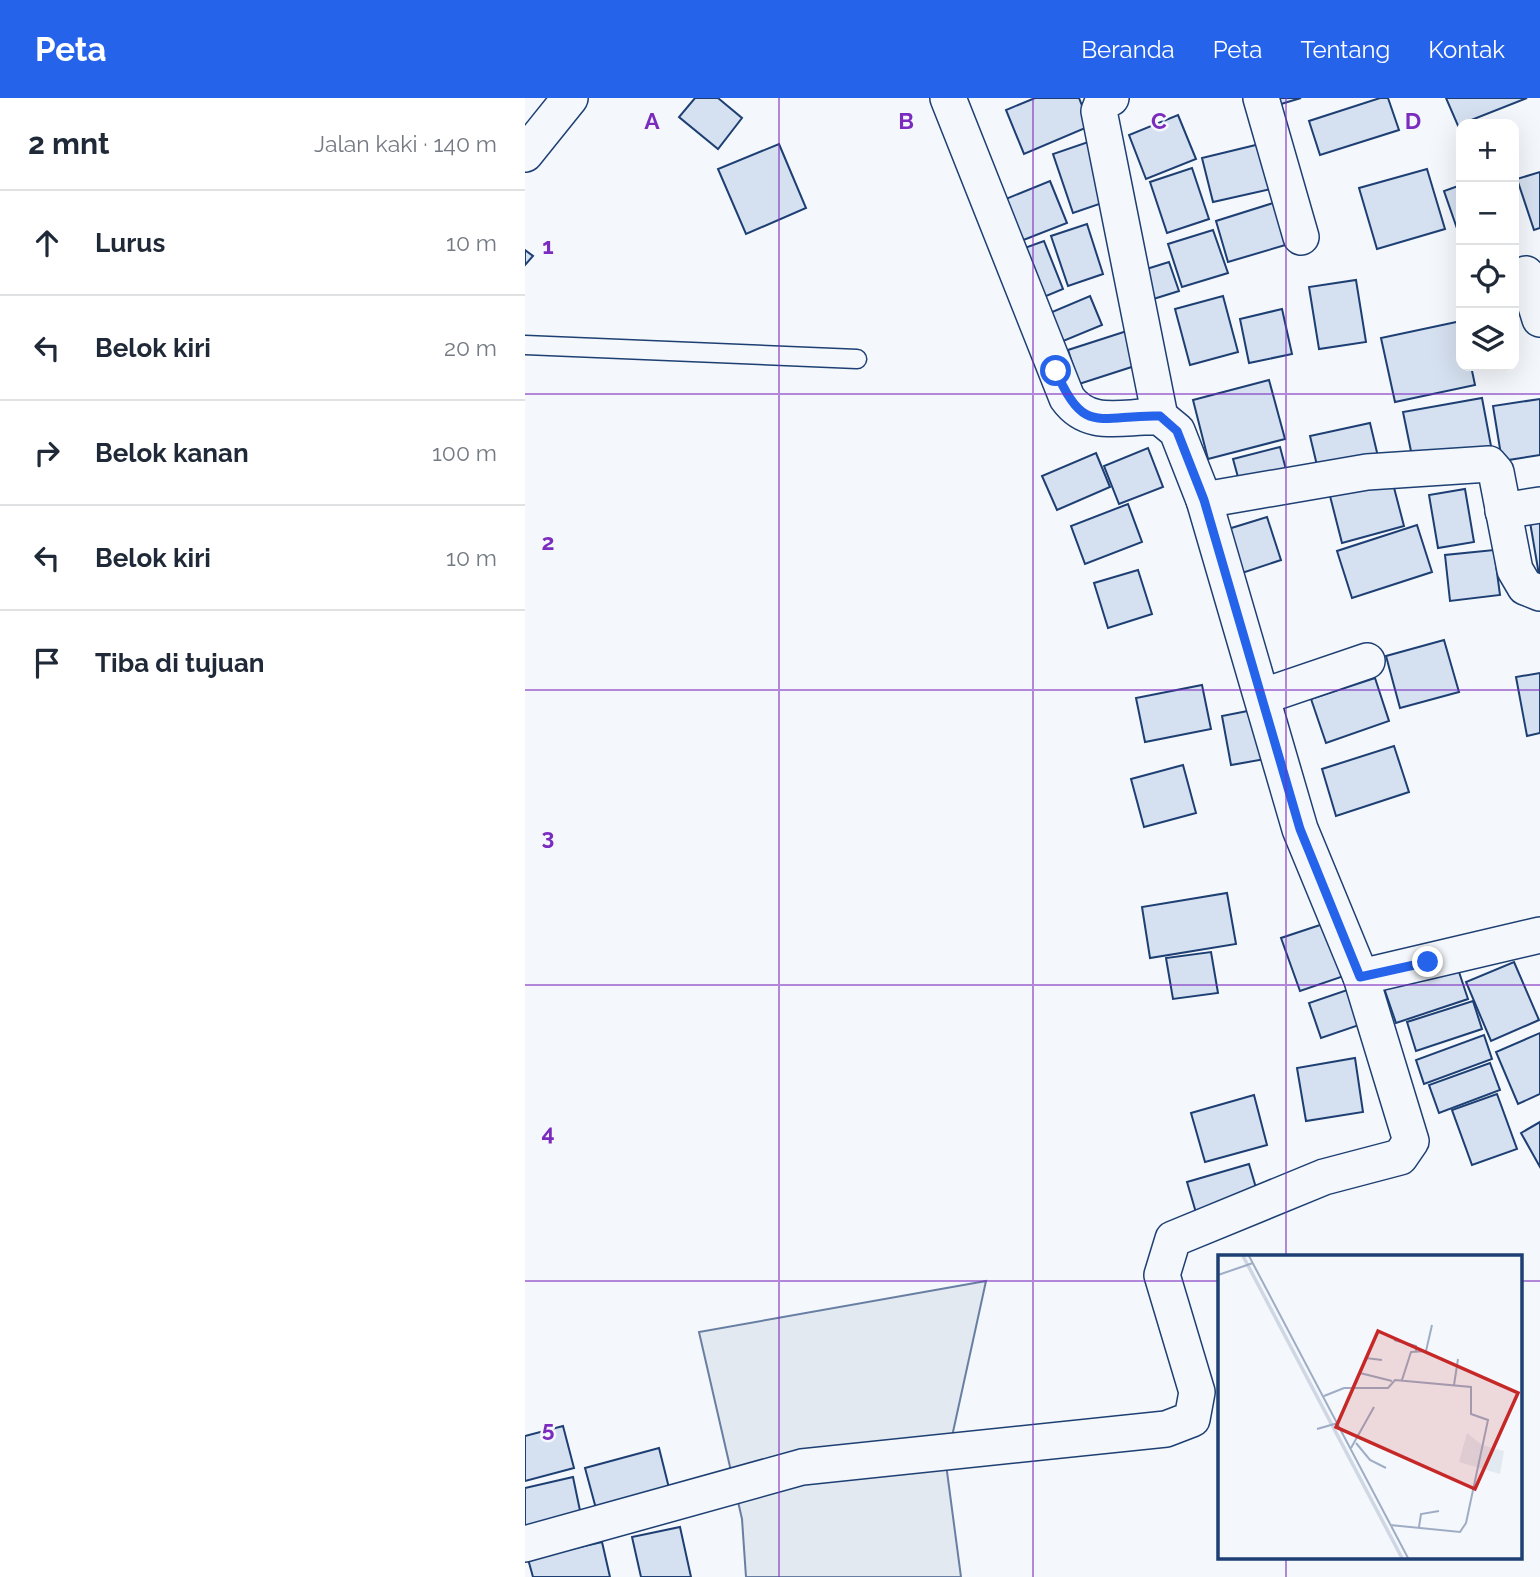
<!DOCTYPE html>
<html lang="id">
<meta charset="utf-8">
<style>
:root{--surface:#fff;--page:#f6f6f7;--text:#1f2937;--muted:#747a83;--line:#e0e1e3;--accent:#2563eb}
body{margin:0;font-family:Raleway,sans-serif;background:var(--page);color:var(--text)}
.controls{position:absolute;right:21px;top:21px;display:grid;overflow:hidden;border-radius:14px;box-shadow:0 7px 28px #0002}
.controls button{width:63px;height:63px;display:grid;place-items:center;padding:0;border:0;border-bottom:2px solid var(--line);background:var(--surface);color:var(--text);font:35px sans-serif}
.stop{position:absolute;width:21px;height:21px;margin:-16px;border:5px solid #2563eb;border-radius:50%;background:#fff}
.stop.end{background:#2563eb;border-color:#fff;box-shadow:0 2px 7px #0008}
.list{margin:0;padding:0;list-style:none}
h2{display:flex;justify-content:space-between;align-items:center;height:91px;margin:0;padding:0 28px;font-size:30px}
h2 small{font-size:23px;font-weight:400;color:var(--muted)}
.list li{display:grid;grid-template-columns:46px 1fr auto;gap:21px;align-items:center;box-sizing:border-box;height:105px;padding:0 28px;border-top:2px solid var(--line)}
.list b{display:block;font-size:26px;white-space:nowrap}
.list em{font-size:23px;font-style:normal;color:var(--muted)}
.icon{flex:none;width:38px;height:38px;fill:none;stroke:currentColor;stroke-width:2;stroke-linecap:round;stroke-linejoin:round}
.map{position:relative;flex:none;width:1015px;height:1479px;overflow:hidden}
header{display:flex;align-items:center;gap:42px;box-sizing:border-box;height:98px;padding:0 35px;background:var(--accent);color:#fff}
header strong{font-size:33px}
nav{display:flex;gap:38px;margin-inline-start:auto;font-size:24px}
main{display:flex}
aside{flex:1;background:var(--surface)}
.map>svg:first-child{display:block}
.green{fill:#e3e9f0;stroke:#687fa3;stroke-width:2}
.building{fill:#d5e0f0;stroke:#1d3f73;stroke-width:2}
.lines{fill:none;stroke-linecap:round;stroke-linejoin:round}
.lane-casing{stroke:#1d3f73;stroke-width:21}
.street-casing{stroke:#1d3f73;stroke-width:38}
.lane{stroke:#f4f7fb;stroke-width:18}
.street{stroke:#f4f7fb;stroke-width:35}
.route{stroke:#2563eb;stroke-width:9}
.grid{fill:none;stroke:#7b2cbf;stroke-width:2;stroke-opacity:0.55}
.inset-river{fill:none;stroke:#cfd7e4;stroke-width:3.5}
.inset-road{fill:none;stroke:#9eadc5;stroke-width:2}
.view{fill:#c62828;fill-opacity:0.15;stroke:#c62828;stroke-width:3.5}
.inset-edge{fill:none;stroke:#1d3f73;stroke-width:3.5}
.grid-label{font-size:23px;text-anchor:middle;font-weight:bold;fill:#7b2cbf;stroke:#f4f7fb;stroke-width:5;stroke-linejoin:round;paint-order:stroke}
</style>
<header>
<strong>Peta</strong>
<nav><a>Beranda</a><a>Peta</a><a>Tentang</a><a>Kontak</a></nav>
</header>
<main>
<aside>
<h2>2 mnt<small>Jalan kaki · 140 m</small></h2>
<ul class="list">
<li><svg class="icon" aria-label="ahead" viewBox="0 0 24 24"><path d="M12 20V5M6 11l6-6 6 6"/></svg><div><b>Lurus</b></div><em>10 m</em></li>
<li><svg class="icon" aria-label="left" viewBox="0 0 24 24"><path d="M17 20v-9H6M10 6l-5 5 5 5"/></svg><div><b>Belok kiri</b></div><em>20 m</em></li>
<li><svg class="icon" aria-label="right" viewBox="0 0 24 24"><path d="M7 20v-9h11M14 6l5 5-5 5"/></svg><div><b>Belok kanan</b></div><em>100 m</em></li>
<li><svg class="icon" aria-label="left" viewBox="0 0 24 24"><path d="M17 20v-9H6M10 6l-5 5 5 5"/></svg><div><b>Belok kiri</b></div><em>10 m</em></li>
<li><svg class="icon" aria-label="arrive" viewBox="0 0 24 24"><path d="M6 21V4h12l-3 4 3 4H6"/></svg><div><b>Tiba di tujuan</b></div></li>
</ul>
</aside>
<div class="map">
<svg width="1015" height="1479" viewBox="0 0 1015 1479">
<rect width="100%" height="100%" fill="#f4f7fb"/>
<!-- green -->
<polygon class="green" points="461,1183 421,1366 436,1479 221,1479 217,1421 174,1234"/>
<!-- building -->
<g class="building">
<polygon points="170,0 193,0 217,20 193,51 154,19"/>
<polygon points="510,0 554,0 565,28 499,56 481,12"/>
<polygon points="743,0 776,0 746,9"/>
<polygon points="855,0 863,0 874,32 795,57 784,23"/>
<polygon points="921,0 1002,0 936,26 934,30"/>
<polygon points="653,17 671,61 621,81 604,37"/>
<polygon points="569,42 589,101 548,115 528,56"/>
<polygon points="739,45 750,90 688,104 677,60"/>
<polygon points="254,46 281,110 221,136 193,71"/>
<polygon points="667,70 684,121 642,135 625,84"/>
<polygon points="902,71 920,131 852,151 834,90"/>
<polygon points="1015,74 1015,130 1009,132 992,81"/>
<polygon points="525,83 542,125 488,146 471,105"/>
<polygon points="936,87 936,142 919,93"/>
<polygon points="761,101 774,143 703,164 691,123"/>
<polygon points="562,126 578,176 543,188 526,138"/>
<polygon points="688,132 703,175 657,189 643,146"/>
<polygon points="519,143 538,191 514,201 494,152"/>
<polygon points="0,152 8,158 0,167"/>
<polygon points="644,164 654,193 622,203 612,174"/>
<polygon points="831,182 841,244 794,251 784,189"/>
<polygon points="565,198 577,227 531,246 520,217"/>
<polygon points="698,198 713,254 665,267 650,211"/>
<polygon points="757,211 767,256 724,265 715,221"/>
<polygon points="936,223 936,268 946,268 950,287 870,304 856,240"/>
<polygon points="608,231 619,265 554,286 543,252"/>
<polygon points="744,282 760,341 683,361 668,302"/>
<polygon points="957,300 966,348 888,363 878,314"/>
<polygon points="1015,301 1015,357 977,363 968,308"/>
<polygon points="845,325 855,367 795,380 785,338"/>
<polygon points="755,349 763,379 716,390 708,361"/>
<polygon points="623,350 638,389 594,406 579,368"/>
<polygon points="571,355 585,389 532,412 517,378"/>
<polygon points="867,382 879,428 817,445 805,398"/>
<polygon points="940,391 949,444 913,450 904,397"/>
<polygon points="603,406 617,444 560,466 546,428"/>
<polygon points="742,419 756,462 714,476 700,432"/>
<polygon points="1015,422 1015,476 1014,477 1005,424"/>
<polygon points="892,427 907,474 827,500 812,453"/>
<polygon points="969,452 975,497 925,503 920,457"/>
<polygon points="613,472 627,516 583,530 569,485"/>
<polygon points="919,542 934,594 875,610 861,558"/>
<polygon points="1015,575 1015,635 1002,638 991,579"/>
<polygon points="850,580 864,623 801,645 786,601"/>
<polygon points="677,587 686,631 620,644 611,600"/>
<polygon points="738,610 746,660 706,667 697,618"/>
<polygon points="869,648 884,694 811,718 797,671"/>
<polygon points="658,667 671,715 619,729 606,681"/>
<polygon points="702,795 711,846 625,860 617,809"/>
<polygon points="804,824 822,877 775,893 756,840"/>
<polygon points="686,854 693,895 648,901 641,860"/>
<polygon points="989,864 1014,922 966,943 941,884"/>
<polygon points="931,865 943,901 871,925 859,890"/>
<polygon points="831,889 843,924 796,940 784,905"/>
<polygon points="948,903 957,931 891,953 882,924"/>
<polygon points="1015,935 1015,996 993,1006 971,954"/>
<polygon points="959,937 967,961 899,986 891,962"/>
<polygon points="830,960 838,1014 781,1023 772,970"/>
<polygon points="965,965 975,992 914,1015 904,987"/>
<polygon points="972,996 992,1051 947,1067 927,1012"/>
<polygon points="729,997 742,1047 680,1064 666,1015"/>
<polygon points="1015,1024 1015,1069 996,1035"/>
<polygon points="724,1066 734,1100 672,1118 662,1084"/>
<polygon points="38,1328 49,1370 0,1383 0,1338"/>
<polygon points="134,1350 146,1398 73,1418 60,1370"/>
<polygon points="48,1379 58,1427 0,1440 0,1390"/>
<polygon points="155,1429 166,1479 116,1479 107,1439"/>
<polygon points="77,1444 85,1479 8,1479 3,1461"/>
</g>
<g class="lines">
<!-- lane casing -->
<g class="lane-casing">
<polyline id="lane" points="0,247 332,261"/>
</g>
<!-- street casing -->
<g class="street-casing">
<g id="street">
<polyline points="586,0 578,3 574,13 635,319"/>
<polyline points="736,0 776,139"/>
<polyline points="0,56 45,0"/>
<polyline points="1001,176 1015,221"/>
<polyline points="679,402 842,374 964,366 971,374 990,472 1000,489 1015,495"/>
<polyline points="978,413 1015,407"/>
<polyline points="739,598 842,563"/>
<polyline points="836,879 1015,837"/>
<path d="M0,1446l277,-77 364,-38 26,-10 5,-27 -35,-117 11,-36 151,-62 76,-20 11,-16 -50,-164 -61,-148 -96,-329 -27,-69 -17,-14c-35,-2 -70,13 -93,-19l-119,-300"/>
</g>
</g>
<!-- lane -->
<use href="#lane" class="lane"/>
<!-- street -->
<use href="#street" class="street"/>
</g>
<g class="lines">
<!-- route -->
<path class="route" d="M531,273c28,67 45,43 104,45l17,15 27,69 96,329 60,148 68,-15"/>
</g>
<!-- grid -->
<path class="grid" d="M254,0v1479M508,0v1479M761,0v1159M0,296h1015M0,592h1015M0,887h1015M0,1183h695M996,1183h19M761,1460v19"/>
<!-- overview -->
<g transform="translate(693 1157)">
<rect width="304" height="304" fill="#f4f7fb"/>
<path d="M249,178l15,12 22,6 -4,23 -41,-12z" fill="#e3e9f0"/>
<path class="inset-river" d="M25,1l159,302"/>
<path class="inset-road" d="M31,1l159,302M0,20l35,-12M176,85l22,6v6M164,105l-16,-2 -6,15 32,8M184,125l9,-28 15,-1 6,-26M236,130l4,-26M106,141l20,-8h44l7,-8 76,7v27l17,6 -22,103 -6,9 -70,-7M99,174l21,-6M138,188l14,17 16,8M133,193l23,-41M201,272l2,-13 18,-3"/>
<path class="view" d="M160,76l140,62 -43,96 -139,-62z"/>
<rect width="304" height="304" class="inset-edge"/>
</g>
<g class="grid-label">
<text x="127" y="31">A</text>
<text x="381" y="31">B</text>
<text x="634" y="31">C</text>
<text x="888" y="31">D</text>
<text x="23" y="156">1</text>
<text x="23" y="452">2</text>
<text x="23" y="747">3</text>
<text x="23" y="1043">4</text>
<text x="23" y="1339">5</text>
</g>
</svg>
<div class="controls">
<button>+</button>
<button>−</button>
<button><svg class="icon" aria-label="locate" viewBox="0 0 24 24"><circle cx="12" cy="12" r="6"/><path d="M12 2v4M12 18v4M2 12h4M18 12h4"/></svg></button>
<button><svg class="icon" aria-label="layers" viewBox="0 0 24 24"><path d="M12 4l9 5-9 5-9-5zM3 14l9 5 9-5"/></svg></button>
</div>
<div class="stop" style="left:531px;top:273px"></div>
<div class="stop end" style="left:903px;top:864px"></div>
</div>
</main>
